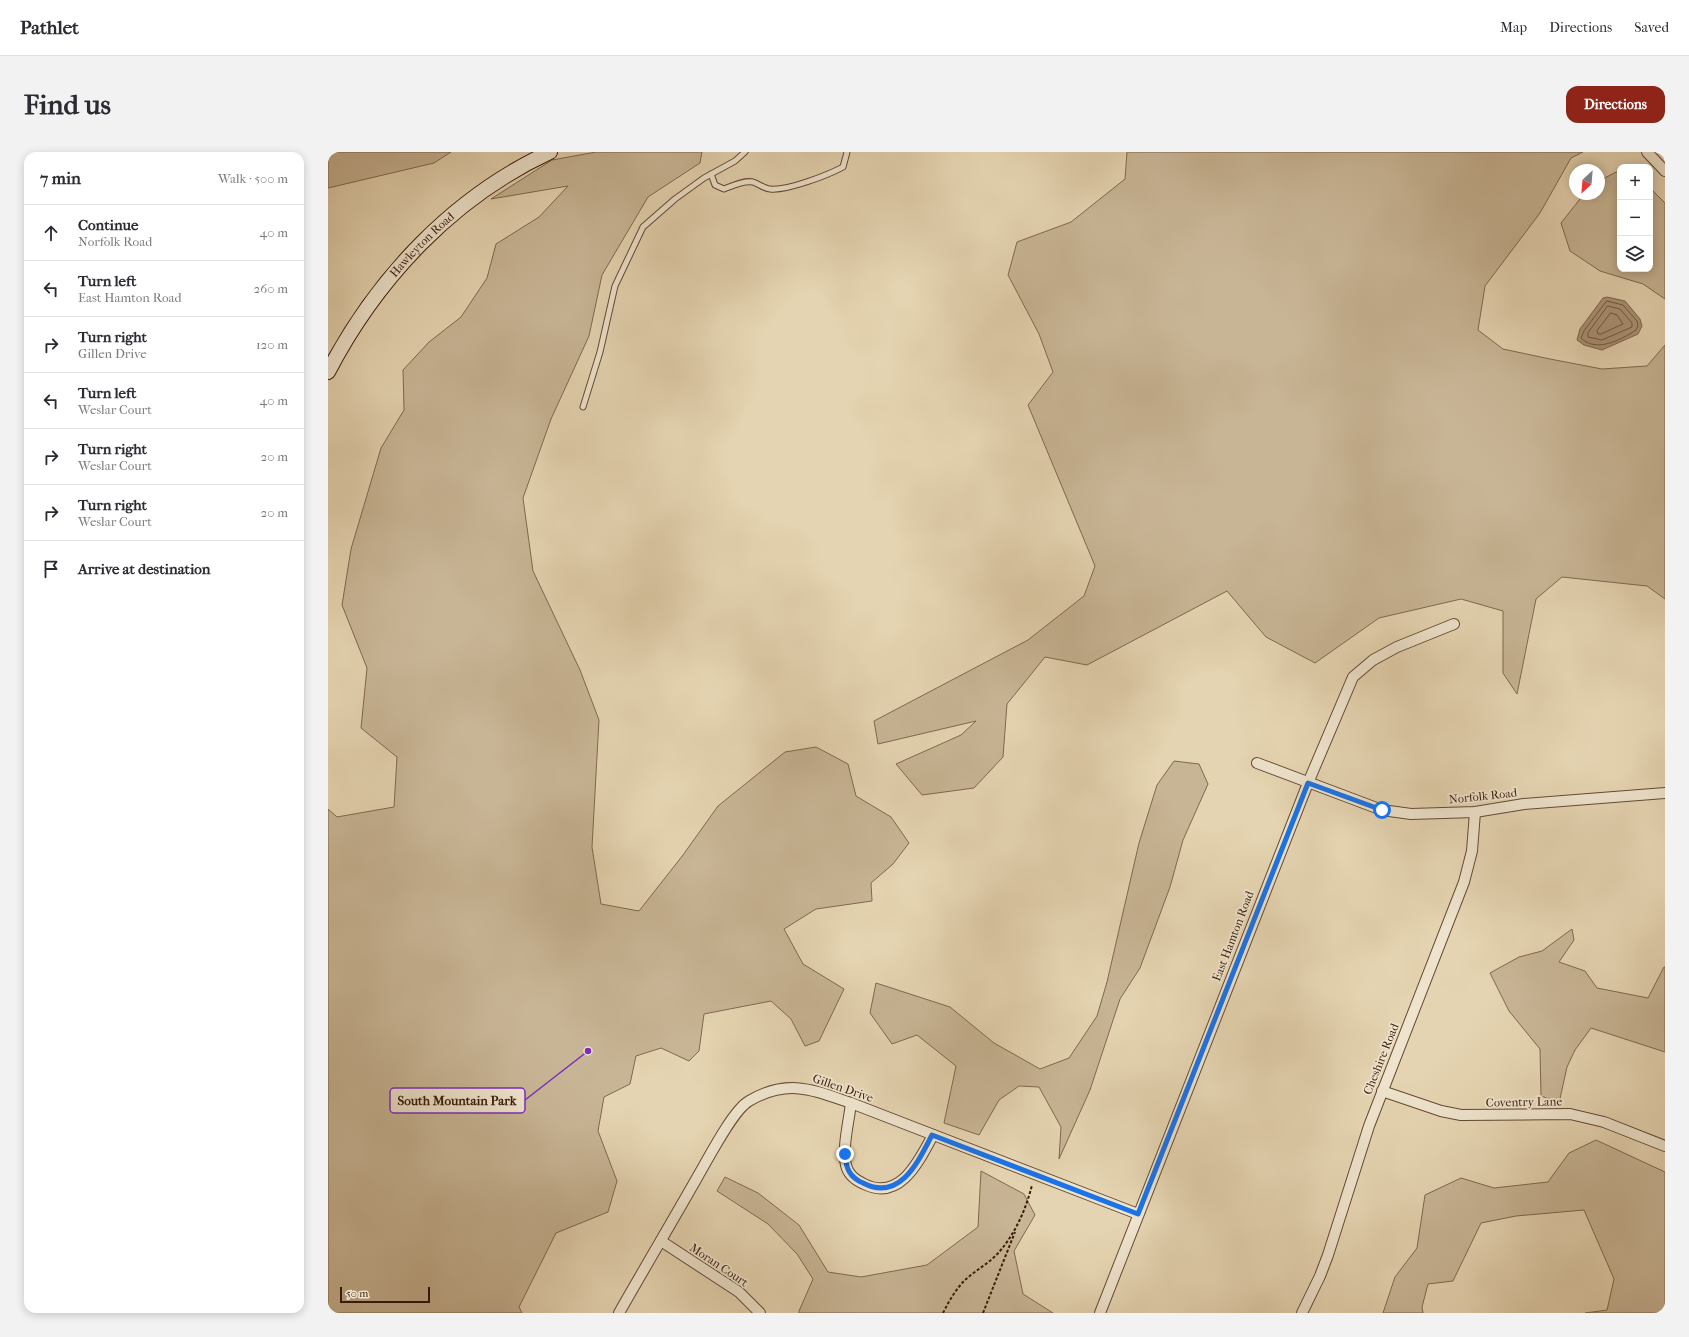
<!DOCTYPE html>
<meta charset="utf-8">
<style>
:root{--surface:#fff;--page:#f2f2f3;--text:#2b2b33;--muted:#7c7c81;--line:#e1e1e2;--accent:#8f2418}
body{margin:0;font-family:"IM FELL French Canon",serif;background:var(--page);color:var(--text)}
.controls{position:absolute;right:12px;top:12px;display:grid;overflow:hidden;border-radius:8px;box-shadow:0 2px 10px #0003}
.controls button{width:36px;height:36px;display:grid;place-items:center;padding:0;border:0;border-bottom:1px solid var(--line);background:var(--surface);color:var(--text);font:20px sans-serif}
.compass{position:absolute;left:1241px;top:12px;width:36px;height:36px;border-radius:50%;background:var(--surface);box-shadow:0 2px 10px #0003;rotate:206deg}
.scale{position:absolute;left:12px;bottom:10px;width:90px;box-sizing:border-box;padding-left:4px;border:2px solid #391c0a;border-top:0;font-size:11px;line-height:14px;white-space:nowrap;color:#391c0a;-webkit-text-stroke:3px #eee3cc;paint-order:stroke}
.stop{position:absolute;width:12px;height:12px;margin:-9px;border:3px solid #1a73e8;border-radius:50%;background:#fff}
.stop.end{background:#1a73e8;border-color:#fff;box-shadow:0 1px 4px #0008}
.list{margin:0;padding:0;list-style:none}
h2{display:flex;justify-content:space-between;align-items:center;height:52px;margin:0;padding:0 16px;font-size:17px}
h2 small{font-size:13px;font-weight:400;color:var(--muted)}
.list li{display:grid;grid-template-columns:26px 1fr auto;gap:12px;align-items:center;box-sizing:border-box;height:56px;padding:0 16px;border-top:1px solid var(--line)}
.list b{display:block;font-size:15px;white-space:nowrap}
.list p{margin:0;font-size:13px;white-space:nowrap;color:var(--muted)}
.list em{font-size:13px;font-style:normal;color:var(--muted)}
.icon{flex:none;width:22px;height:22px;fill:none;stroke:currentColor;stroke-width:2;stroke-linecap:round;stroke-linejoin:round}
.map{position:relative;flex:none;width:1337px;height:1161px;overflow:hidden;border-radius:12px}
header{display:flex;align-items:center;gap:24px;box-sizing:border-box;height:56px;padding:0 20px;background:var(--surface);border-bottom:1px solid var(--line)}
header strong{font-size:19px}
nav{display:flex;gap:22px;margin-inline-start:auto;font-size:14px}
.intro{display:flex;align-items:center;justify-content:space-between;box-sizing:border-box;height:96px;padding:0 24px}
h1{margin:0;font-size:28px}
.button{padding:10px 18px;border-radius:12px;background:var(--accent);color:#fff;font-size:14px;font-weight:700}
main{display:flex;gap:24px;padding:0 24px}
aside{flex:1;background:var(--surface);border-radius:12px;box-shadow:0 2px 10px #0003}
.map>svg:first-child{display:block}
.green{fill:#c8b595;stroke:#806850}
.water{fill:#ab9578;stroke:#7d654c}
.lines{fill:none;stroke-linecap:round;stroke-linejoin:round}
.shore{stroke:#725841;stroke-width:1}
.lane-casing{stroke:#644a34;stroke-width:7}
.street-casing{stroke:#644a34;stroke-width:12}
.secondary-casing{stroke:#391c0a;stroke-width:16}
.path{stroke:#391c0a;stroke-width:2;stroke-dasharray:3 2;stroke-linecap:butt}
.lane{stroke:#eee3cc;stroke-width:5}
.street{stroke:#eee3cc;stroke-width:10}
.secondary{stroke:#eee3cc;stroke-width:14}
.route{stroke:#1a73e8;stroke-width:5}
.labels{text-anchor:middle;dominant-baseline:central;stroke-width:3.5;stroke-linejoin:round;paint-order:stroke}
.street-label{font-size:12px;fill:#391c0a;stroke:#eee3cc}
.leader{fill:none;stroke:#7b2cbf;stroke-width:1.5}
.callout-dot{fill:#7b2cbf;stroke:#eee3cc;stroke-width:1.5}
.callout{fill:#eee3cc;stroke:#7b2cbf;stroke-width:1.5}
.callout-label{font-size:13px;text-anchor:middle;font-weight:bold;fill:#391c0a}
</style>
<header>
<strong>Pathlet</strong>
<nav><a>Map</a><a>Directions</a><a>Saved</a></nav>
</header>
<div class="intro"><h1>Find us</h1><a class="button">Directions</a></div>
<main>
<aside>
<h2>7 min<small>Walk · 500 m</small></h2>
<ul class="list">
<li><svg class="icon" aria-label="ahead" viewBox="0 0 24 24"><path d="M12 20V5M6 11l6-6 6 6"/></svg><div><b>Continue</b><p>Norfolk Road</p></div><em>40 m</em></li>
<li><svg class="icon" aria-label="left" viewBox="0 0 24 24"><path d="M17 20v-9H6M10 6l-5 5 5 5"/></svg><div><b>Turn left</b><p>East Hamton Road</p></div><em>260 m</em></li>
<li><svg class="icon" aria-label="right" viewBox="0 0 24 24"><path d="M7 20v-9h11M14 6l5 5-5 5"/></svg><div><b>Turn right</b><p>Gillen Drive</p></div><em>120 m</em></li>
<li><svg class="icon" aria-label="left" viewBox="0 0 24 24"><path d="M17 20v-9H6M10 6l-5 5 5 5"/></svg><div><b>Turn left</b><p>Weslar Court</p></div><em>40 m</em></li>
<li><svg class="icon" aria-label="right" viewBox="0 0 24 24"><path d="M7 20v-9h11M14 6l5 5-5 5"/></svg><div><b>Turn right</b><p>Weslar Court</p></div><em>20 m</em></li>
<li><svg class="icon" aria-label="right" viewBox="0 0 24 24"><path d="M7 20v-9h11M14 6l5 5-5 5"/></svg><div><b>Turn right</b><p>Weslar Court</p></div><em>20 m</em></li>
<li><svg class="icon" aria-label="arrive" viewBox="0 0 24 24"><path d="M6 21V4h12l-3 4 3 4H6"/></svg><div><b>Arrive at destination</b></div></li>
</ul>
</aside>
<div class="map">
<svg width="1337" height="1161" viewBox="0 0 1337 1161">
<rect width="100%" height="100%" fill="#e5d4b1"/>
<filter id="stains"><feTurbulence type="fractalNoise" baseFrequency=".005" numOctaves="4"/><feColorMatrix values="0 0 0 0 .2 0 0 0 0 .09 0 0 0 0 .02 0 0 0 .5 -.17"/></filter>
<radialGradient id="worn" r=".72"><stop offset=".6" stop-color="#630" stop-opacity="0"/><stop offset="1" stop-color="#630" stop-opacity=".3"/></radialGradient>
<!-- green -->
<g class="green">
<polygon points="0,0 123,0 106,11 0,36"/>
<polygon points="268,0 374,0 372,11 320,45 274,123 261,184 223,267 195,346 205,419 252,518 271,568 264,695 273,752 311,759 355,703 390,654 457,600 488,595 520,612 528,644 563,665 581,691 565,712 543,731 544,749 488,757 456,777 475,812 516,837 491,889 477,894 463,867 443,849 376,862 371,899 361,909 333,896 308,904 302,932 276,945 270,979 289,1029 280,1060 228,1081 191,1155 194,1161 0,1161 0,657 9,665 66,655 69,605 33,576 39,516 14,453 23,397 53,296 76,258 75,218 101,190 133,165 159,126 168,92 211,65 240,34 163,47 224,8"/>
<polygon points="799,0 1255,0 1243,6 1212,61 1157,134 1150,178 1175,197 1222,207 1274,217 1319,214 1337,193 1337,447 1319,434 1234,425 1208,447 1189,542 1175,521 1175,459 1133,447 1051,466 987,511 938,485 899,439 759,513 717,505 679,552 675,605 646,636 594,643 568,612 633,583 648,569 550,592 546,569 700,488 756,444 767,414 700,253 725,220 711,182 680,123 689,90 743,70 797,27"/>
<polygon points="1292,18 1292,117 1322,117 1322,36 1337,51 1337,147 1315,132 1272,119 1242,99 1233,71 1256,42 1271,42 1271,29"/>
<polygon points="846,609 871,612 880,632 855,688 842,735 812,816 792,847 762,938 731,1007 733,975 711,935 691,934 671,948 651,983 616,971 628,914 589,883 564,892 542,861 548,831 622,855 666,891 712,917 741,906 769,864 779,830 811,691 829,633"/>
<polygon points="1244,777 1246,788 1231,810 1257,819 1269,836 1320,846 1336,815 1337,815 1337,900 1263,876 1247,898 1239,915 1231,951 1213,944 1212,897 1181,859 1162,821 1191,805 1214,799"/>
<polygon points="1268,988 1337,1020 1337,1161 1257,1161 1279,1158 1286,1127 1256,1058 1188,1064 1153,1071 1125,1129 1100,1132 1094,1155 1095,1161 1055,1161 1067,1125 1089,1096 1097,1043 1133,1026 1166,1036 1220,1030 1241,1001"/>
<polygon points="653,1019 696,1042 707,1063 686,1099 695,1142 725,1161 471,1161 471,1159 485,1127 469,1102 440,1072 389,1039 397,1025 430,1041 471,1073 500,1120 533,1125 599,1113 650,1075"/>
</g>
<!-- water -->
<polygon class="water" points="1279,145 1297,149 1312,167 1314,174 1310,182 1274,198 1256,193 1249,188 1252,177 1275,146"/>
<g class="lines">
<!-- shore -->
<g class="shore">
<path d="M1279,149l16,4 14,16 1,5 -2,4c-15,10 -40,23 -55,8l3,-7z"/>
<polygon points="1280,154 1292,157 1304,171 1304,175 1274,188 1260,185 1260,181"/>
<polygon points="1283,161 1289,163 1295,172 1273,182 1270,182 1269,179"/>
</g>
<!-- lane casing -->
<g class="lane-casing">
<g id="lane">
<path d="M383,22l4,11 9,4c8,-3 20,-9 29,-7 6,2 12,7 17,7 17,2 58,-14 73,-22l4,-15"/>
<polyline points="255,255 272,200 287,134 315,75 347,47 376,26 407,9 417,0"/>
</g>
</g>
<!-- street casing -->
<g class="street-casing">
<g id="street">
<polyline points="1319,0 1337,19"/>
<polyline points="929,611 1054,658 1083,662 1147,660 1196,652 1337,641"/>
<polyline points="1054,939 1113,959 1133,963 1242,962 1276,970 1337,994"/>
<path d="M523,951c-2,18 -9,45 -5,62 2,10 9,15 18,19 36,18 55,-23 69,-49"/>
<polyline points="333,1089 411,1140 432,1161"/>
<path d="M291,1161c26,-46 53,-91 79,-137 10,-17 35,-66 51,-75 39,-23 64,-11 102,2l287,111"/>
<polyline points="772,1161 980,631 1025,525 1045,508 1069,495 1126,472"/>
<polyline points="974,1161 992,1124 1000,1103 1041,974 1136,730 1144,699 1147,660"/>
</g>
</g>
<!-- secondary casing -->
<g class="secondary-casing">
<g id="secondary">
<path id="s1" d="M0,220c49,-94 125,-175 222,-220"/>
</g>
</g>
<!-- path -->
<g class="path">
<path d="M615,1161c6,-12 13,-24 22,-33 11,-10 26,-18 35,-29 16,-19 26,-42 32,-66"/>
<polyline points="655,1161 687,1080"/>
</g>
<!-- lane -->
<use href="#lane" class="lane"/>
<!-- street -->
<use href="#street" class="street"/>
<!-- secondary -->
<use href="#secondary" class="secondary"/>
</g>
<g class="lines">
<!-- route -->
<path class="route" d="M517,1002c1,14 4,23 18,29 37,19 55,-21 69,-48l206,79 170,-431 74,27"/>
</g>
<g class="labels">
<!-- street labels -->
<g class="street-label">
<text stroke="none"><textPath href="#s1" startOffset="159">Hawleyton Road</textPath></text>
<text transform="translate(1155 644) rotate(-6)">Norfolk Road</text>
<text transform="translate(905 784) rotate(-69)">East Hamton Road</text>
<text transform="translate(1053 907) rotate(-68)">Cheshire Road</text>
<text transform="translate(515 936) rotate(19)">Gillen Drive</text>
<text transform="translate(1196 950) rotate(-1)">Coventry Lane</text>
<text transform="translate(391 1113) rotate(34)">Moran Court</text>
</g>
</g>
<!-- callouts -->
<path class="leader" d="M260 899L197 948"/>
<circle class="callout-dot" cx="260" cy="899" r="4"/>
<rect class="callout" x="62" y="936" width="135" height="25" rx="4"/>
<g class="callout-label">
<text x="129" y="953">South Mountain Park</text>
</g>
<rect width="100%" height="100%" filter="url(#stains)"/>
<rect width="100%" height="100%" fill="url(#worn)"/>
</svg>
<div class="controls">
<button>+</button>
<button>−</button>
<button><svg class="icon" aria-label="layers" viewBox="0 0 24 24"><path d="M12 4l9 5-9 5-9-5zM3 14l9 5 9-5"/></svg></button>
</div>
<svg class="compass" viewBox="-18 -18 36 36"><path d="M0-13l5 13h-10z" fill="#e53935"/><path d="M0 13l5-13h-10z" fill="#7c7c81"/></svg>
<div class="scale">50 m</div>
<div class="stop" style="left:1054px;top:658px"></div>
<div class="stop end" style="left:517px;top:1002px"></div>
</div>
</main>
